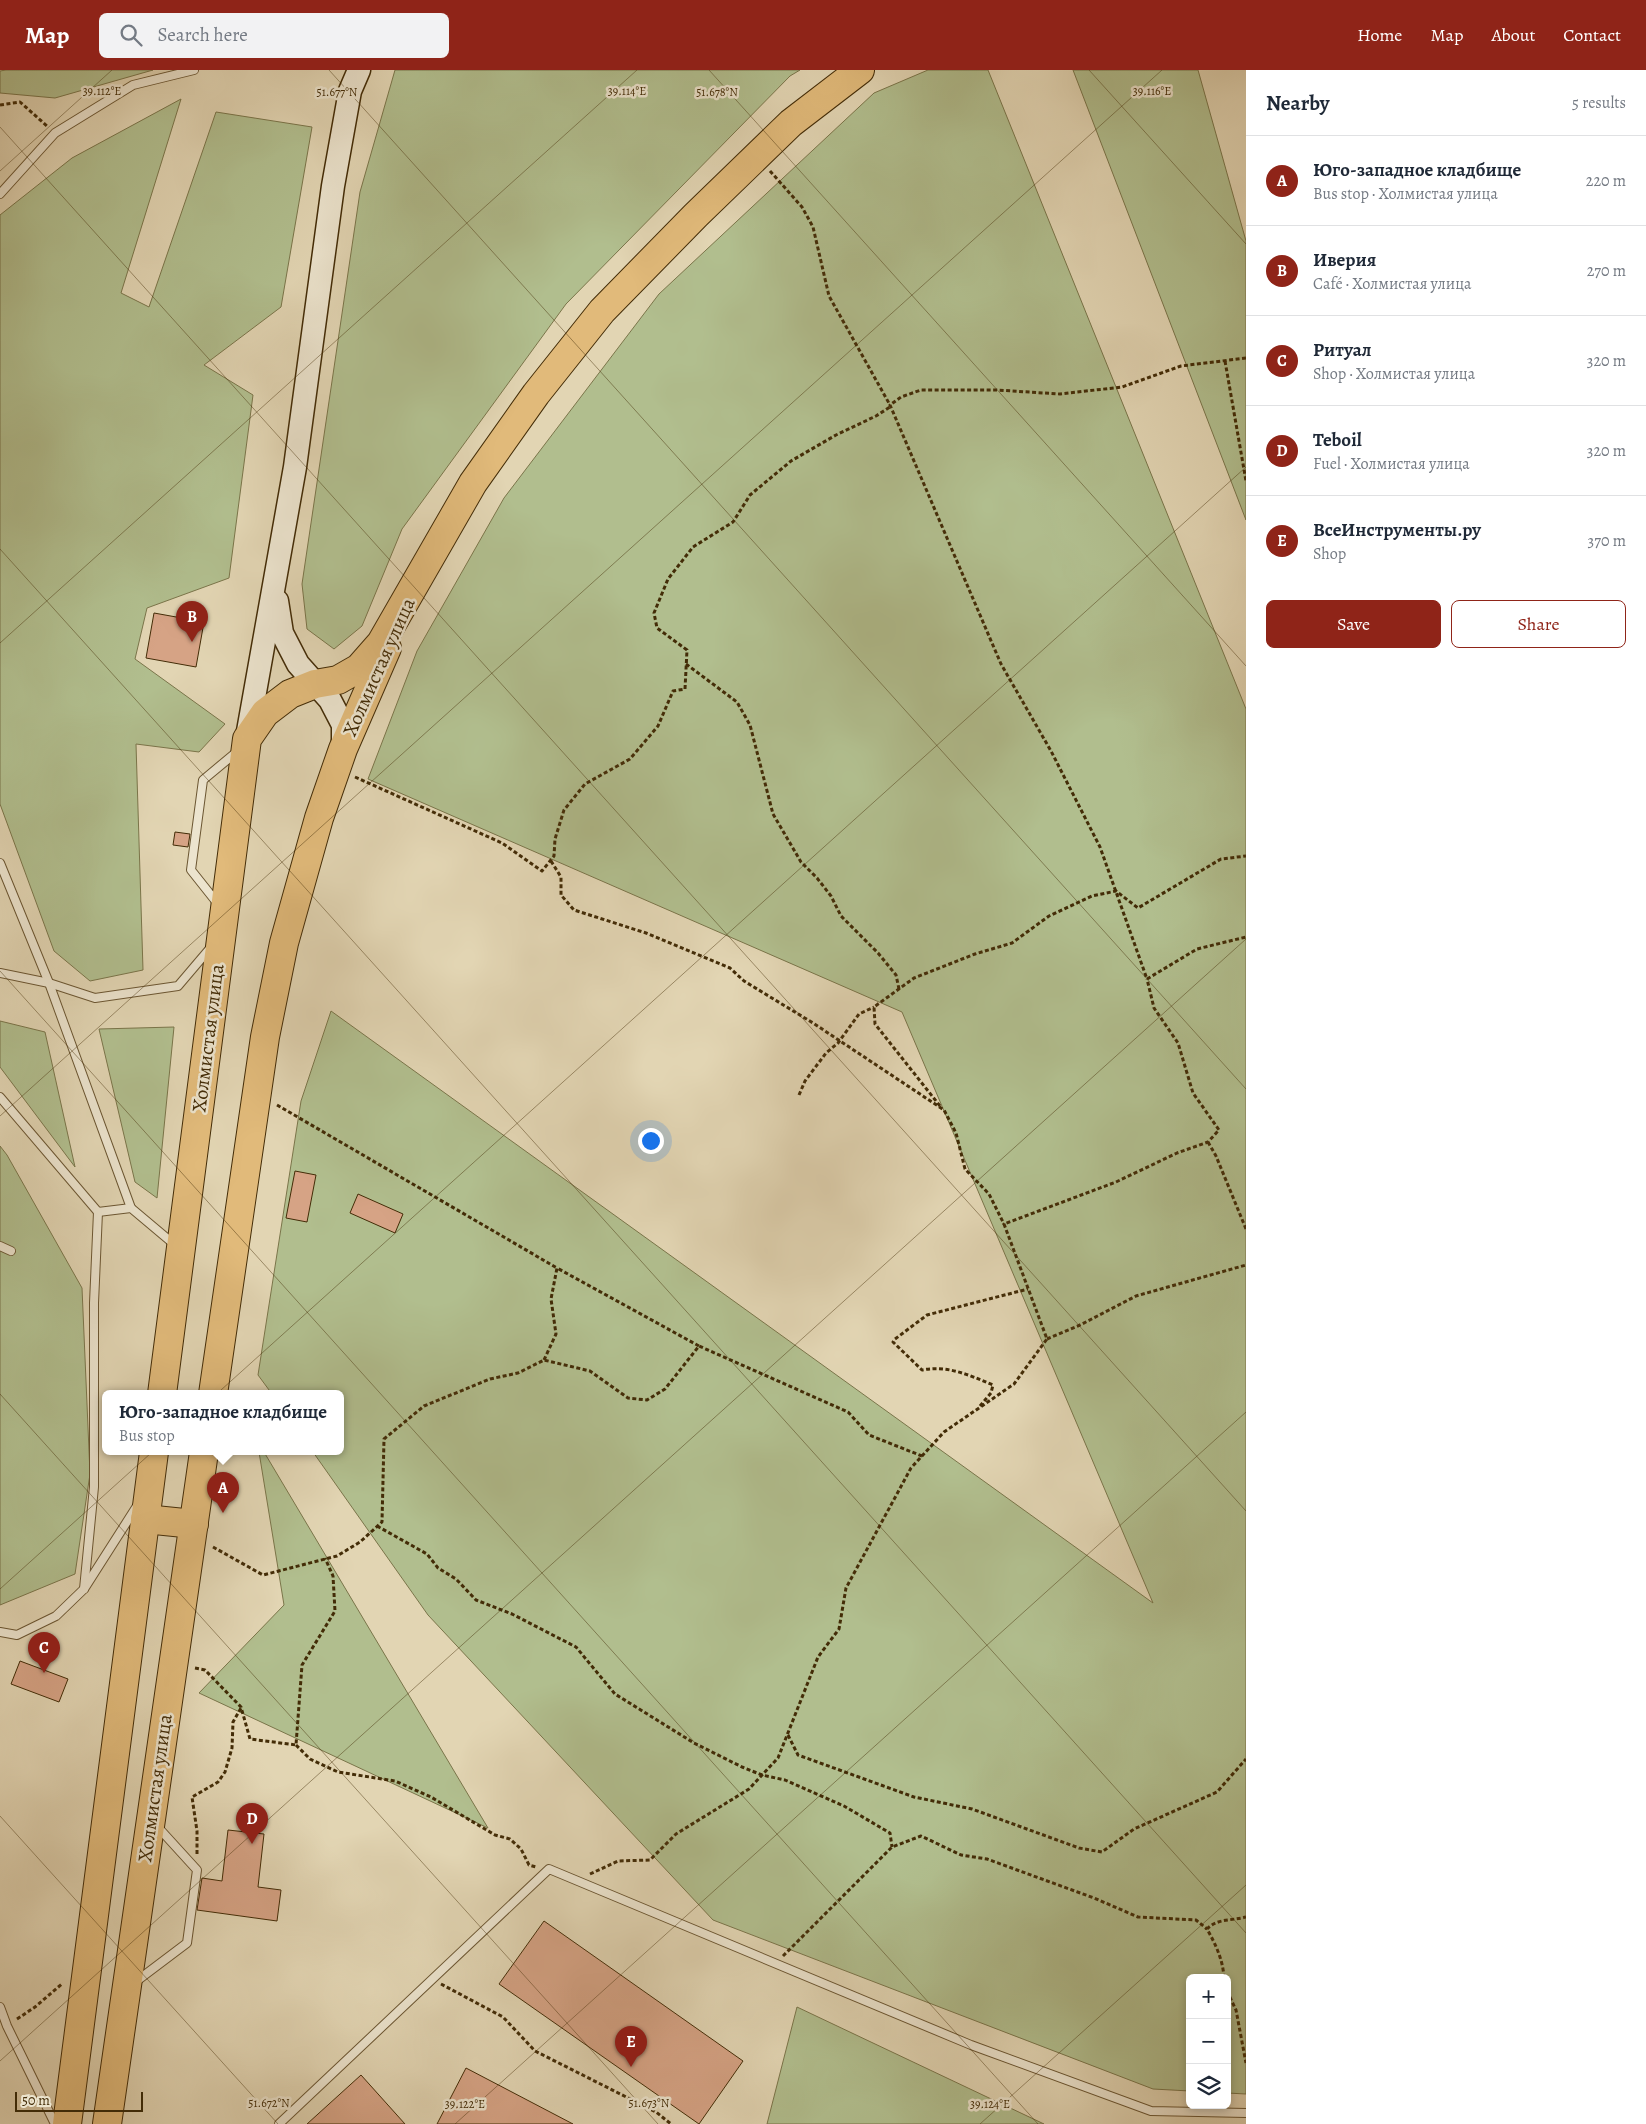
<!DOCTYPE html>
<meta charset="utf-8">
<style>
:root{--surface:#fff;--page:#f2f2f3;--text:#1f2937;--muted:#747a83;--line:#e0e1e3;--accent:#8f2418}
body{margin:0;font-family:Alegreya,serif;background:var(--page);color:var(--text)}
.controls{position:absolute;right:15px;bottom:15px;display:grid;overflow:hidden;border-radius:8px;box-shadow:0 2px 8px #0003}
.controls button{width:45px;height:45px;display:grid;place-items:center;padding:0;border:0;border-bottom:1px solid var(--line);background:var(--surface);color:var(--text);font:25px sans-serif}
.scale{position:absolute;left:15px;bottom:12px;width:128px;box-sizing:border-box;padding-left:5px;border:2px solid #432c07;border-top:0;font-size:14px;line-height:18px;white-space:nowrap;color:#432c07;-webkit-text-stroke:4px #ece4ce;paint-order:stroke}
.you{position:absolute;left:650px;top:1070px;width:18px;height:18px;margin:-12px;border:4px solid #fff;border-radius:50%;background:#1a73e8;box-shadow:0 0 0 8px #1a73e833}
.badge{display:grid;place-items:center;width:32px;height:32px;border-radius:50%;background:var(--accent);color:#fff;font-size:16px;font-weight:700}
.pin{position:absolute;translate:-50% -41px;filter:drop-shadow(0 1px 2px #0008)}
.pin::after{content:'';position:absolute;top:26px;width:18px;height:15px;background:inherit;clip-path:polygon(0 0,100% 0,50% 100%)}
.popup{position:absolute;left:102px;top:1320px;width:242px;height:65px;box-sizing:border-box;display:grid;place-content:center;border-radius:8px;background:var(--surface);filter:drop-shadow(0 1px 4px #0005);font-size:16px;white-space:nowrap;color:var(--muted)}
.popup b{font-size:19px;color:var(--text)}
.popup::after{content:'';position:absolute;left:50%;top:100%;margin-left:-10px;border:10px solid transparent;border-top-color:var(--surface)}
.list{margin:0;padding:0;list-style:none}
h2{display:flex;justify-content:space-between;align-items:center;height:65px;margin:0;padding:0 20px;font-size:21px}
h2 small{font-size:16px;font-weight:400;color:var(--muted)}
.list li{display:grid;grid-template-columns:32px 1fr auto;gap:15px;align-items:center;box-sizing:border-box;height:90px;padding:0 20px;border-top:1px solid var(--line)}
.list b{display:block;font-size:19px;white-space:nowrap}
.list p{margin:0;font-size:16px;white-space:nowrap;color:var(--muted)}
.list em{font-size:16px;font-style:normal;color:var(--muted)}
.actions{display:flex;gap:10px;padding:15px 20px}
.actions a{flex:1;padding:11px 0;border:1px solid var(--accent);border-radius:8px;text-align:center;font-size:18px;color:var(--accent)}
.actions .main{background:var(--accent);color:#fff}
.icon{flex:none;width:28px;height:28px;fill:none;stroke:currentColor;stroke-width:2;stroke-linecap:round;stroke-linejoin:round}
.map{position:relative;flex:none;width:1246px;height:2054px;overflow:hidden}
header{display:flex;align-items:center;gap:30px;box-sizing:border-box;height:70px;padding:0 25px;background:var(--accent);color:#fff}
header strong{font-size:24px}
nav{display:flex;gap:28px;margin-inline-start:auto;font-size:18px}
.search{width:350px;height:45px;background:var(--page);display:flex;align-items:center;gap:12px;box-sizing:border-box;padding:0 18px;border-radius:8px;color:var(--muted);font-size:19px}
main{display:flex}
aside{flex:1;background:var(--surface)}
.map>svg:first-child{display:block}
.green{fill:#b1be8e;stroke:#7a754a}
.building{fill:#d6a385;stroke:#432c07}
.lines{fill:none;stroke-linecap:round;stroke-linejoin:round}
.lane-casing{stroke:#6b5632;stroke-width:10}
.secondary-casing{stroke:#432c07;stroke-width:25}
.highway-casing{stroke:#432c07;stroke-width:30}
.path{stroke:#432c07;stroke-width:3;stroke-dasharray:4 2.5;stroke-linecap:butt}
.lane{stroke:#ece4ce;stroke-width:8}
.secondary{stroke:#ece4ce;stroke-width:22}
.highway{stroke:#e1ba7a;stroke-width:28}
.ticks{fill:none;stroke:#432c07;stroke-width:1;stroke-opacity:0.45}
.labels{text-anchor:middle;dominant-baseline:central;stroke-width:5;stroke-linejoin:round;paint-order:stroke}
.street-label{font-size:20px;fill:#432c07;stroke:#ece4ce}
.ticks-label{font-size:12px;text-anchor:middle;fill:#432c07;stroke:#ece4ce;stroke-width:5;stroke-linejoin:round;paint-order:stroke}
</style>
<header>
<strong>Map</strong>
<div class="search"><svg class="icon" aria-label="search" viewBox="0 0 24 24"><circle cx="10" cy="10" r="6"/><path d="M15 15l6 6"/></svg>Search here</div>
<nav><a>Home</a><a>Map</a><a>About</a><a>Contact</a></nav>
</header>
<main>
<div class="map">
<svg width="1246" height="2054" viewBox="0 0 1246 2054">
<rect width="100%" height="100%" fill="#e2d5b3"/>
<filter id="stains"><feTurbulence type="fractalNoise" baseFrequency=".004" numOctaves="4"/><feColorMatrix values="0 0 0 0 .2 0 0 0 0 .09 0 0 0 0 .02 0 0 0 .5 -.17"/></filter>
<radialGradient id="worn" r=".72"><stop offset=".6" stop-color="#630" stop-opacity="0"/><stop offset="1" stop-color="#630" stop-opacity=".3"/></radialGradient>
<!-- green -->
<g class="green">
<polygon points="6,0 153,0 55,28 0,23 0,1"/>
<polygon points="395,0 800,0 790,6 566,234 402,459 362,556 334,579 307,559 302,514 360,122"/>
<polygon points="928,0 988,0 1246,639 1246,2024 1227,2023 1227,1908 1190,1908 1190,2021 1153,2019 713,1850 428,1545 313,1382 340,1382 340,1324 272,1324 258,1305 301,1031 331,941 1153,1533 902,942 368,709 417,581 504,428 659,224 874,23"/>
<polygon points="1073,0 1198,0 1246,171 1246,450"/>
<polygon points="181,29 121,223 149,237 216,42 312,57 281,237 204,295 253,325 229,508 147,538 135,589 225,654 199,682 136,674 143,900 90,911 54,881 0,734 0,145 72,88"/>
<polygon points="0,951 45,962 75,1097 0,997"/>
<polygon points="174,957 157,1128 135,1112 99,959"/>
<polygon points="0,1076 7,1085 82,1218 90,1404 75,1504 0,1535"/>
<polygon points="259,1382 264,1382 488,1758 199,1623 284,1535"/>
<polygon points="797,1937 1044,2054 767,2054"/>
</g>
<!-- building -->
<g class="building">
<polygon points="154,543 204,552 196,597 146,588"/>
<polygon points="175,762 190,764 188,777 173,775"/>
<polygon points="295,1101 316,1105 307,1152 286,1148"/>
<polygon points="358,1124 403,1144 395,1163 350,1143"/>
<polygon points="20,1591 68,1609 59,1632 11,1614"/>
<polygon points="228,1760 264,1764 258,1817 281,1820 277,1851 197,1840 202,1808 222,1811"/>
<polygon points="544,1851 743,1991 699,2054 499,1914"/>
<polygon points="466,1998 573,2054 437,2054"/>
<polygon points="361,2005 405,2054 307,2054"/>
</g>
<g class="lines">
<!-- lane casing -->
<g class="lane-casing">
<g id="lane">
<polyline points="0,124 55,63 133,15 194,0"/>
<polyline points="0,793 49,913 131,1138"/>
<polyline points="218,834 191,800 203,710 239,680"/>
<polyline points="0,903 49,913 95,928 178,916 212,876"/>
<polyline points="0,1027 98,1142 131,1138 175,1175"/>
<polyline points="0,1176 11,1181"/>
<polyline points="84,1519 94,1417 94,1233 98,1142"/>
<polyline points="0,1562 17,1565 56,1546 84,1519 137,1436"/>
<polyline points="134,1913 187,1873 197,1800 156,1755"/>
<polyline points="0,1937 7,1956 55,2054"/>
<polyline points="279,2054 549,1799 971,1975 1151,2041 1246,2043"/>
</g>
</g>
<!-- secondary casing -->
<g class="secondary-casing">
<g id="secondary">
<polyline points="277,531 282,563 298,594 330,630 343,655 343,679"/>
<polyline points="247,667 295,397 333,116 350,21 359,0"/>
</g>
</g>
<!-- highway casing -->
<g class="highway-casing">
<g id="highway">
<polyline points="162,1324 247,669 265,643 290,624 315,614 338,610 359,598 381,573 473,413 536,324 602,241 696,145 791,53 860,0"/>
<polyline points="213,1324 265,967 284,873 319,748 343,679 387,578"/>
<polyline points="145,1449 194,1454"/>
<polyline points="67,2054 154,1382"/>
<polyline points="107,2054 204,1382"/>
</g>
</g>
<!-- path -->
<g class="path">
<polyline points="0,35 20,32 47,56"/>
<polyline points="770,101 802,137 813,157 829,226 890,335"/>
<polyline points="1246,288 1181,296 1122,317 1060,324 997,320 921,320 901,327 890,335 1001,594 1051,681 1100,777 1147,909 1197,879 1246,867"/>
<polyline points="1225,291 1246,411"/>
<polyline points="686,594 737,632 750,655 773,744 801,792 817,808 831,826 841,846 878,883 896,905 899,919"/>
<polyline points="355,707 502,773 542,801 554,786 555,769 564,740 585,714 630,689 658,656 673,621 685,619 687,580 657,558 654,543 668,509 693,477 733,452 750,425 791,391 836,365 876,346 890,337"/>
<polyline points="551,791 561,807 561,825 574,840 646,863 730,898 744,911 813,953 944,1040 956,1063 965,1099 989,1124 1004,1154"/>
<polyline points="799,1025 805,1011 826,983 838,973 859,944 874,937"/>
<polyline points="277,1035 557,1198"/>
<polyline points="940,1036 875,954 874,937 914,908 975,884 1012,873 1049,846 1092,826 1116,821 1138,838 1221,789 1246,786"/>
<polyline points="1208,1072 1216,1086 1246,1159"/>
<polyline points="1047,1269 1080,1255 1136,1226 1246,1195"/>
<polyline points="544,1290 556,1264 551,1229 557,1198 699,1276"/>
<path d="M980,1336l11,-13 2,-8c-24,-10 -45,-20 -71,-15l-29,-28 2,-3 32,-24 101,-26"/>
<polyline points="377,1456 427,1484 438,1498 456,1509 476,1530 512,1544 576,1577 615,1624 694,1673 742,1697 762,1705 785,1710 844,1736 890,1763 892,1777"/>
<polyline points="213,1477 263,1505 337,1486 360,1472 382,1452 384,1369 424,1336 490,1309 518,1303 544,1290 590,1301 628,1328 647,1330 665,1319 699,1276 848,1342 869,1365 922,1386"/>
<polyline points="195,1598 205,1600 241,1637 250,1669 296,1675 302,1595 335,1541 333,1506 325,1488"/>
<polyline points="788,1665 798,1685 914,1727 972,1739 1079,1778 1102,1782 1134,1759 1217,1722 1246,1689"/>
<polyline points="296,1675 310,1689 338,1702 395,1711 431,1727 495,1765 510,1769 521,1779 529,1795 536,1797"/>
<polyline points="197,1784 197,1761 192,1727 218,1712 225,1702 232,1678 233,1652 241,1638"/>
<polyline points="590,1804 618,1791 650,1790 676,1764 749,1719 778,1688 818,1587 839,1559 846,1518 911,1398 944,1362 1014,1314 1047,1269 1004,1154 1116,1112 1177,1083 1208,1072 1219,1060 1193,1023 1178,973 1154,938 1147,909"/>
<polyline points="783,1886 892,1777 921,1766 961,1785 987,1789 1094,1828 1138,1847 1196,1850 1207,1859"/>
<path d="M1224,1908c-1,-18 -8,-33 -17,-49 11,-11 24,-8 39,-12"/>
<polyline points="441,1914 503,1947 535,1981 656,2042 671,2054"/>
<polyline points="1227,1921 1236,1940 1246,1993"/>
<polyline points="17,1949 35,1937 63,1913"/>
</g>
<!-- lane -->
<use href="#lane" class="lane"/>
<!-- secondary -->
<use href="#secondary" class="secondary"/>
<!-- highway -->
<use href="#highway" class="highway"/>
</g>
<!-- ticks -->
<path class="ticks" d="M329,0l917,1019M709,0l537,596M1089,0l157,174M0,57l1246,1384M0,101l112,-101M0,479l1246,1384M0,573l637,-573M0,901l1038,1153M0,1046l1162,-1046M0,1324l658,730M0,1519l1246,-1122M0,1746l278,308M0,1991l1246,-1122M455,2054l791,-712M980,2054l266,-239"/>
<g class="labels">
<!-- street labels -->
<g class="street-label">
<text transform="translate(379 597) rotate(-66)">Холмистая улица</text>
<text transform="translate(208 968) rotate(-83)">Холмистая улица</text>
<text transform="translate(155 1718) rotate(-82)">Холмистая улица</text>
</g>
</g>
<g class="ticks-label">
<text x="627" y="25">39.114°E</text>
<text x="102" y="25">39.112°E</text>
<text x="1152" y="25">39.116°E</text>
<text x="337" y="26">51.677°N</text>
<text x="717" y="26">51.678°N</text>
<text x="269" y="2037">51.672°N</text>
<text x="649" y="2037">51.673°N</text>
<text x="465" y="2038">39.122°E</text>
<text x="990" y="2038">39.124°E</text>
</g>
<rect width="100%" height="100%" filter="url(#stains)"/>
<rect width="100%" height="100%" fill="url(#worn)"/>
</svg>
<div class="controls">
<button>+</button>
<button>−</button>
<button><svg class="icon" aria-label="layers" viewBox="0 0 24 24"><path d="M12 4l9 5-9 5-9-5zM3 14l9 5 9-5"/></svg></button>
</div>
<div class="scale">50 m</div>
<div class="you"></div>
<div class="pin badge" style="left:223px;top:1443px">A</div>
<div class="popup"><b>Юго-западное кладбище</b>Bus stop</div>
<div class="pin badge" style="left:192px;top:572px">B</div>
<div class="pin badge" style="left:44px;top:1603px">C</div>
<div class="pin badge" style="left:252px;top:1774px">D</div>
<div class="pin badge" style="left:631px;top:1997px">E</div>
</div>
<aside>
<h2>Nearby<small>5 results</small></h2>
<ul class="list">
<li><span class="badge">A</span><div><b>Юго-западное кладбище</b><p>Bus stop · Холмистая улица</p></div><em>220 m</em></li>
<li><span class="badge">B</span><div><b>Иверия</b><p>Café · Холмистая улица</p></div><em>270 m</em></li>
<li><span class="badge">C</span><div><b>Ритуал</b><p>Shop · Холмистая улица</p></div><em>320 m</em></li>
<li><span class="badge">D</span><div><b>Teboil</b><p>Fuel · Холмистая улица</p></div><em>320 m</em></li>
<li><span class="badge">E</span><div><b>ВсеИнструменты.ру</b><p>Shop</p></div><em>370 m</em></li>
</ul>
<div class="actions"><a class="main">Save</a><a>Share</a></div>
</aside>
</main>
